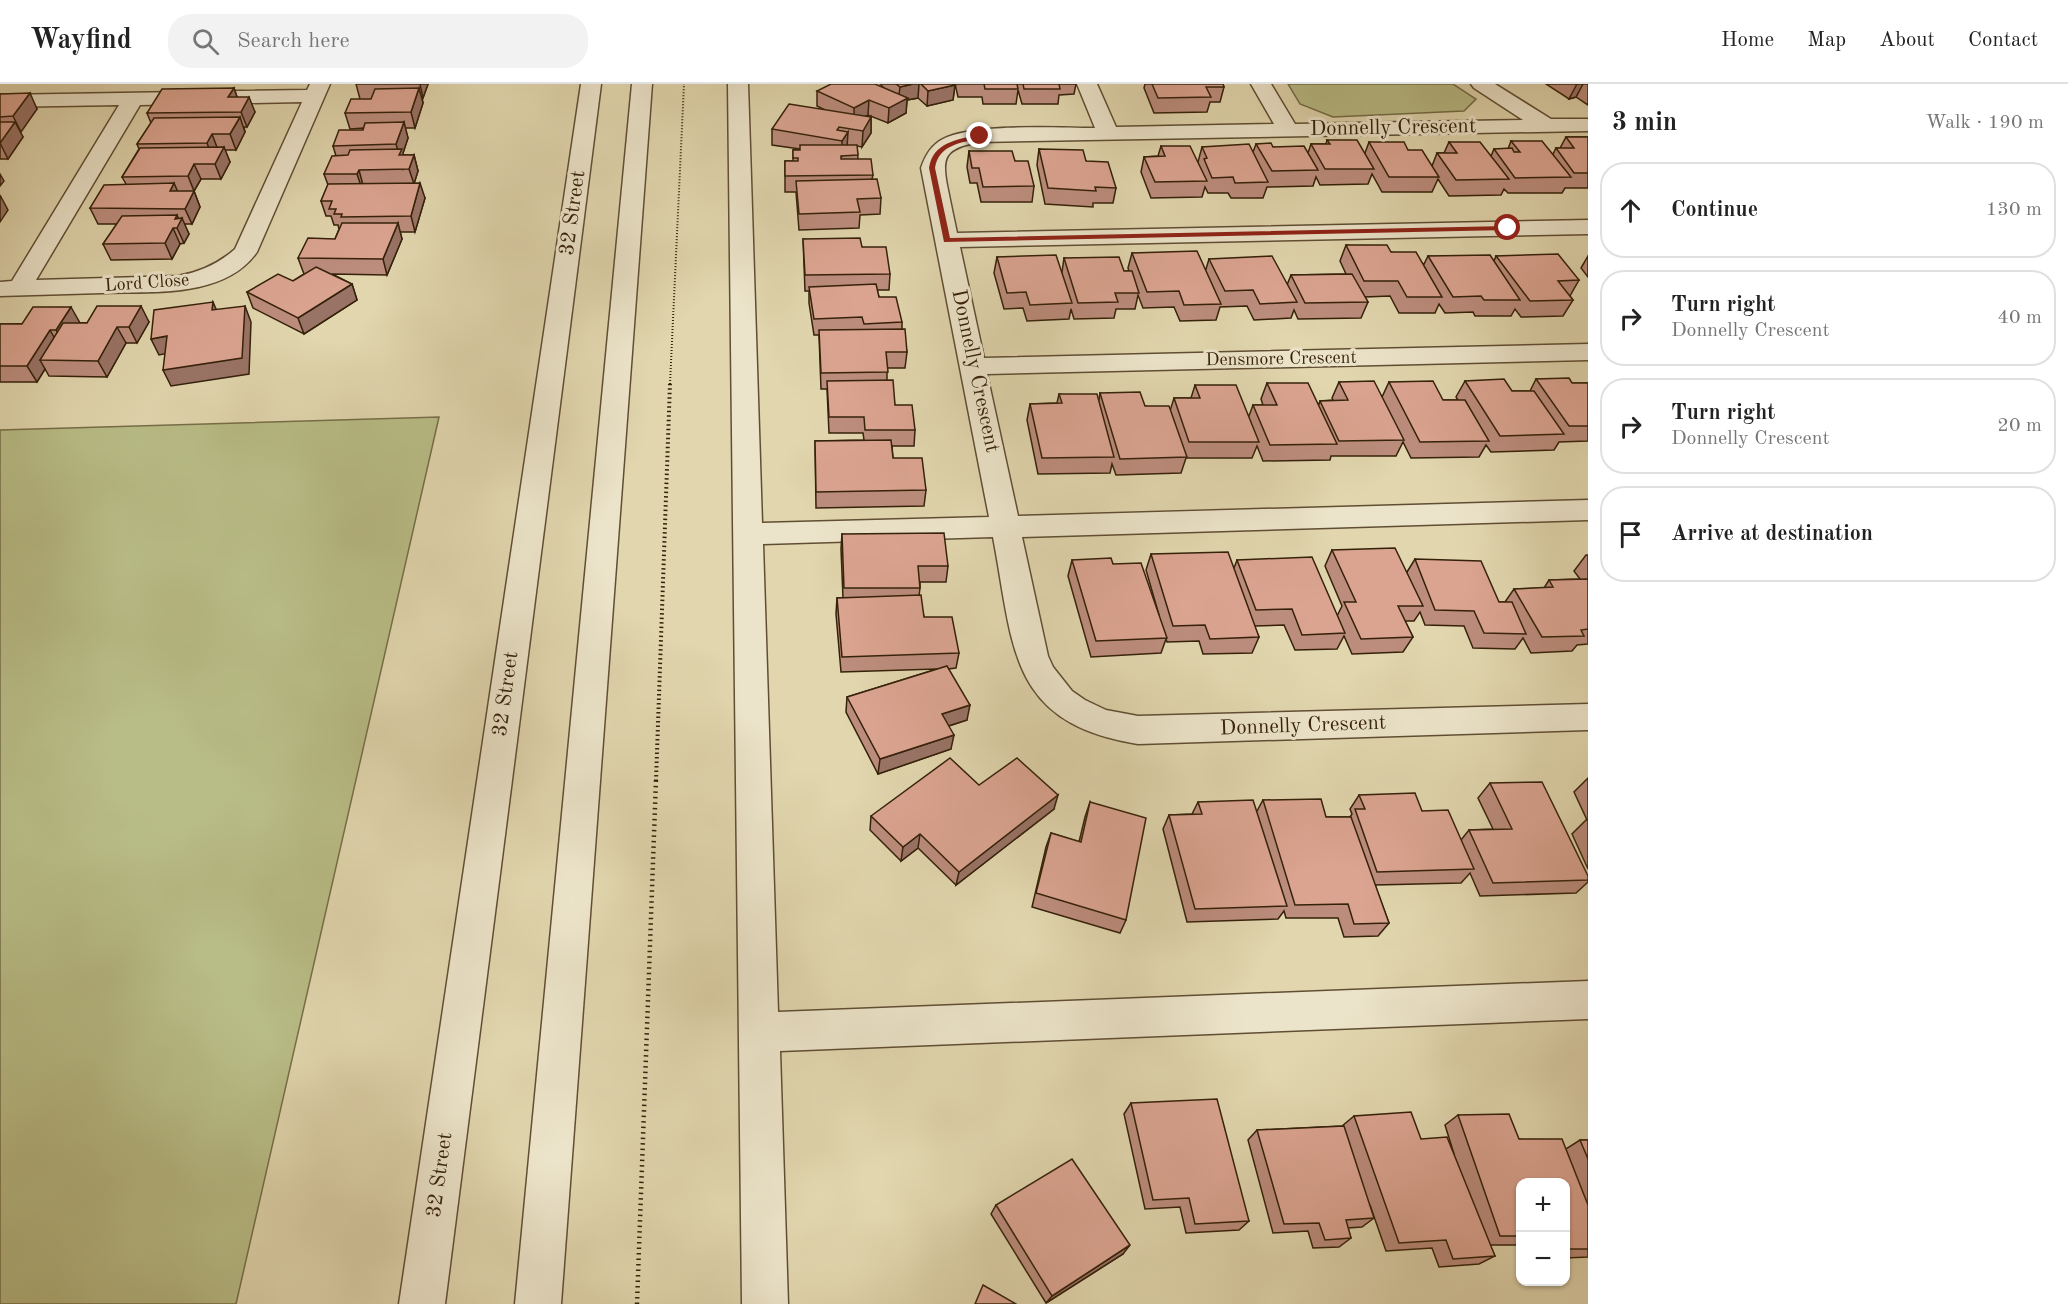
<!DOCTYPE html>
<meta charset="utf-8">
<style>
:root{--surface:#fff;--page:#f2f2f2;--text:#222;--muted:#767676;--line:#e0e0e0}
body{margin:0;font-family:"Old Standard TT",serif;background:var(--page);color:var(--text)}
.controls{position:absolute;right:18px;bottom:18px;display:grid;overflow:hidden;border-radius:12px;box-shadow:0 2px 4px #0004}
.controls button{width:54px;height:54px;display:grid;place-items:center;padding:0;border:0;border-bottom:2px solid var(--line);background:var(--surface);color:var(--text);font:30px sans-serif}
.stop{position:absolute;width:18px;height:18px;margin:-14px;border:4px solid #8f2418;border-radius:50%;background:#fff}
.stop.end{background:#8f2418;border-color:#fff;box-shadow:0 2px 6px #0008}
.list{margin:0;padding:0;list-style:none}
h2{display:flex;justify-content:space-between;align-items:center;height:78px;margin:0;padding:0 24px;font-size:26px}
h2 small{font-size:20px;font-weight:400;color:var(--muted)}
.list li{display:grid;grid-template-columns:39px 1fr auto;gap:18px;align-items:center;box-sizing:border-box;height:96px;margin:0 12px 12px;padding:0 12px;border:2px solid var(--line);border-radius:24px}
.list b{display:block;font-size:22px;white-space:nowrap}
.list p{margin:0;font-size:20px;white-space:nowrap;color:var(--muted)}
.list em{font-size:20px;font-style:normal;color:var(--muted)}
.icon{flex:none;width:33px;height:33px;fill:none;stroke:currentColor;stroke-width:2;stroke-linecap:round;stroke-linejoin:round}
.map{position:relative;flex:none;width:1588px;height:1220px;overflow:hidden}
header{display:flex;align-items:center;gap:36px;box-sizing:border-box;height:84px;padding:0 30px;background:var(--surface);border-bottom:2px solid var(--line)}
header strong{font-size:28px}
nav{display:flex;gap:33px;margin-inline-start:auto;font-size:21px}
.search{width:420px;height:54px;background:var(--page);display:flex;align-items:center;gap:15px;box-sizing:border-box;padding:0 21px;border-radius:24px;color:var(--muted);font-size:22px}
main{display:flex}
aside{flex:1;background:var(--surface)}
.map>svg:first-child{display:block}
.green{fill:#b8bc86;stroke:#766e48;stroke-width:1.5}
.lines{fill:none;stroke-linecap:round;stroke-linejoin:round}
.minor-casing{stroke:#604e33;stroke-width:3}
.path-far2{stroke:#35210a;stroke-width:2;stroke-dasharray:1 2;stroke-linecap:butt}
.path-far1{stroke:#35210a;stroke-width:4;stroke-dasharray:1.5 3;stroke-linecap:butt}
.path{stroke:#35210a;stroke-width:4.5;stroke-dasharray:1.5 4;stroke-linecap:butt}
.minor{fill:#ece4ca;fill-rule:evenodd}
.wall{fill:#bc8d7d;stroke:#35210a;stroke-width:1.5}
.shaded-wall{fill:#997366;stroke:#35210a;stroke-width:1.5}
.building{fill:#dba491;stroke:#35210a;stroke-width:1.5}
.route{fill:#8f2418}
.labels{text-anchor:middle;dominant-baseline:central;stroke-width:6;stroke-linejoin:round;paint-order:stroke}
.far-street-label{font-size:18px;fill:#35210a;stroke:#ece4ca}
.street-label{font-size:21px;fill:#35210a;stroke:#ece4ca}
</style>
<header>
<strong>Wayfind</strong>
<div class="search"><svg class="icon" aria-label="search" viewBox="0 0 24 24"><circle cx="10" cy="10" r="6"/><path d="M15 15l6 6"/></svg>Search here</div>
<nav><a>Home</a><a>Map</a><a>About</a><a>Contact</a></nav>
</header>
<main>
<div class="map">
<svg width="1588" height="1220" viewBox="0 0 1588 1220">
<rect width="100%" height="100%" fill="#e1d6ae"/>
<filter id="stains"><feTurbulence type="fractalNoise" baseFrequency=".00333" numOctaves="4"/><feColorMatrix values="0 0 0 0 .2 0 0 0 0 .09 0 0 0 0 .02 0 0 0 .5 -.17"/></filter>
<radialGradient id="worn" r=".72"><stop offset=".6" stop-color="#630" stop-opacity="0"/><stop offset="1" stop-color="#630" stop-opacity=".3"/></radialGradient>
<!-- green -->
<g class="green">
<polygon points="1288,0 1453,0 1476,15 1464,27 1333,33 1300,20"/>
<polygon points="439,333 236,1220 0,1220 0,346"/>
</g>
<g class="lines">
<!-- minor casing -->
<g class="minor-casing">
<g id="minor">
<path d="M310,0h20l-73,168c-33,47 -106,39 -155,41 -34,1 -68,2 -102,3v-14l12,-1 107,-176 -119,2v-12l307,-5zM302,18l-67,147c-17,15 -35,23 -57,27l-142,4 104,-175z"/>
<polygon points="581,0 601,0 445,1220 399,1220"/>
<polygon points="632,0 652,0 561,1220 515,1220"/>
<path d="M728,0h20l14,439 227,-6 -68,-349c4,-12 10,-23 22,-29 32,-16 114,-11 152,-11l-18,-44h20l19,43 158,-3 -23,-40h20l24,40 228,-4 -49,-32 -3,-4h24l56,35h37v12l-608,11c-36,6 -39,15 -32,48 3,15 6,29 9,43l631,-13v14l-628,13 24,111 604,-14v16l-601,14 31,142 570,-16v20l-566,17 26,119 5,11 19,24 13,9 21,10 32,6 450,-12v26l-450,14c-131,-21 -124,-98 -145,-207l-230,7 15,468 810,-31v38l-808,32 8,253h-46z"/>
</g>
</g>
<!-- path-far2 -->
<polyline class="path-far2" points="670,300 684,0"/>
<!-- path-far1 -->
<polyline class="path-far1" points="656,697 670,299"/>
<!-- path -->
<polyline class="path" points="637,1220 656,695"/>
<!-- minor -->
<use href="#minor" class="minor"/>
</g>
<!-- wall -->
<g class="wall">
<polygon points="356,0 428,0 423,14 422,14 423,19 415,44 405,44 408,54 403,69 403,71 414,71 418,87 414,99 425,114 415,148 400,148 402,155 387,191 332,190 352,200 357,216 304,250 253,224 247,208 293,197 304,190 298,174 335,155 339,145 338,141 334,141 331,132 326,132 321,117 328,101 324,90 336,72 333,62 363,46 363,44 350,45 345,29 360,15"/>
<polygon points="880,0 953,0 955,1 953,16 927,22 918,14 907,16 906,29 888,39 868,31 866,32 871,33 871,49 862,63 857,62 858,75 873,91 872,95 881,114 880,130 860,131 859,144 799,146 796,108 785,108 785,77 793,77 793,66 800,65 772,61 772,45 825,26 817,22 817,7 884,4"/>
<polygon points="955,0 1076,0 1074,10 1059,11 1058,20 1022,20 1018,6 1016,20 983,20 982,13 958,13"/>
<polygon points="1145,0 1223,0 1224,3 1220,18 1210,18 1207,28 1154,29 1144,4"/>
<polygon points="1546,0 1588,0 1588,21 1576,13 1569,15"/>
<polygon points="234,4 237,13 255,28 247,43 244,43 245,48 236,66 225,66 230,78 221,95 201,95 194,107 200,123 192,140 184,140 189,150 184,159 180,160 172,175 111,176 103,160 117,140 98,140 90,124 126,100 122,93 139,65 137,60 151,39 147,29"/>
<polygon points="0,10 37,25 20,48 23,53 8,75 0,75"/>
<polygon points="1566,53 1588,53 1588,104 1565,104 1562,109 1508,109 1504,105 1501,111 1449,112 1438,95 1432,108 1382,108 1372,90 1368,100 1320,101 1316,93 1313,102 1267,103 1263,114 1231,114 1228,109 1208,109 1205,103 1202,113 1151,114 1141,88 1144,73 1158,72 1161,62 1198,78 1202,63 1253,68 1256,60 1308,69 1311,60 1326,60 1327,56 1365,69 1369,58 1408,66 1432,82 1437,69 1444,69 1449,58 1491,72 1494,65 1508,65 1511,57 1553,70 1556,64 1560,64"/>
<polygon points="1039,65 1086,77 1116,104 1113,119 1093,119 1093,123 1045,120 1037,81"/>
<polygon points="969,67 1015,77 1034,102 1032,118 981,118 977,99 970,99 967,83"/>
<polygon points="803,155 862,163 890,190 889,206 877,206 879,213 902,238 902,245 907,268 905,284 887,284 887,296 895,321 915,346 914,362 892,362 893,374 926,406 924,422 816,424 815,357 864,356 863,349 829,349 827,305 821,305 819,251 814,251 809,219 809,207 805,207"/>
<polygon points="1346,161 1391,168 1424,180 1428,172 1494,177 1496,172 1579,196 1570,212 1573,216 1563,232 1521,233 1515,225 1511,232 1475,232 1473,228 1445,229 1439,220 1435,229 1399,229 1390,212 1365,213 1368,218 1361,234 1298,235 1294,226 1291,234 1254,236 1247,222 1220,223 1216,236 1180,237 1174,223 1143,224 1138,211 1135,225 1116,225 1114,234 1074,235 1071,225 1069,235 1027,237 1023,224 1004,225 994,189 997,173 1062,188 1064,174 1124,187 1129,187 1128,184 1132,169 1206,185 1209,175 1287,201 1291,191 1346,190 1340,177"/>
<polygon points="1588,172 1588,193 1581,184"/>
<polygon points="149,238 137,259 126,259 107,293 49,292 45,285 37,298 0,298 0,240"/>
<polygon points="1536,295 1572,299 1588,299 1588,357 1559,358 1554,366 1491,368 1486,361 1479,373 1411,374 1403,358 1396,372 1331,372 1330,376 1263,377 1257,362 1252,374 1186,374 1181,389 1116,391 1112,380 1110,389 1038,390 1027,336 1030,320 1057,319 1059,310 1099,316 1100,309 1145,322 1170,327 1174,314 1191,314 1195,301 1249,332 1253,321 1263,321 1261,315 1267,299 1319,320 1320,317 1333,316 1332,314 1339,298 1382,313 1389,298 1443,316 1458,316 1456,313 1465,297 1512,307 1530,307"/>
<polygon points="842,450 948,482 946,498 920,498 920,504 919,512 924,533 959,569 956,584 948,585 967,636 949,642 951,665 878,690 846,628 847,613 937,585 841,588 836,530 837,514 843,514 841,465"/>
<polygon points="1332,466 1407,488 1415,475 1499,518 1505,518 1514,505 1544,504 1549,496 1580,495 1574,487 1586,471 1588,471 1588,560 1577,561 1572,567 1531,569 1523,554 1515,565 1473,564 1464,542 1425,541 1420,528 1414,537 1405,537 1413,553 1403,568 1352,570 1344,552 1337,565 1295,566 1284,541 1254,542 1259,553 1252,569 1203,570 1199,557 1167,558 1166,555 1161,569 1091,573 1068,492 1072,476 1113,480 1159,531 1146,486 1151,470 1234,484 1237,476 1337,532 1342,522 1325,482"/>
<polygon points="1588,694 1588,785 1572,750 1586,736 1587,736 1574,708"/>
<polygon points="1490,699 1588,792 1588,798 1576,809 1480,812 1470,789 1461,799 1375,801 1389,839 1378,852 1344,853 1338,834 1286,834 1284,827 1278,835 1187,838 1163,745 1169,731 1192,730 1198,718 1257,727 1263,716 1326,733 1350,733 1352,730 1350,725 1359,711 1422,727 1461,756 1469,746 1493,745 1478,714"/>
<polygon points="979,701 1054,725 956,801 918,764 901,777 870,746 871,732"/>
<polygon points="1090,718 1126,836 1120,849 1032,823 1046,763 1051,749 1079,758 1085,733"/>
<polygon points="1131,1019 1249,1137 1239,1146 1186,1149 1180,1123 1145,1125 1124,1030"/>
<polygon points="1458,1031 1519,1055 1566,1065 1580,1056 1588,1056 1588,1173 1566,1174 1566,1098 1521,1098 1521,1161 1490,1161 1495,1172 1479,1180 1439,1183 1432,1164 1386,1167 1370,1121 1374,1134 1362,1143 1348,1144 1351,1154 1339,1163 1313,1164 1308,1147 1273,1149 1248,1056 1257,1046 1342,1042 1354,1032 1421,1055 1454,1070 1445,1041"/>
<polygon points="996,1121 1123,1170 1046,1219 991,1130"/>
</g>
<!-- shaded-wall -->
<g class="shaded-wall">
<polygon points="420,0 428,0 423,14"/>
<polygon points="913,0 919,0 918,14 907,16 906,29 888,39 889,24 898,18 900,3"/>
<polygon points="1577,0 1583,0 1576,13 1569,15"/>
<polygon points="955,1 953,16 927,22 928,7"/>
<polygon points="234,4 239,19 228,13"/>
<polygon points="419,4 423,19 415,44 411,28"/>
<polygon points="30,9 37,25 21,48 13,32"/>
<polygon points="249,13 255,28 247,43 241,28"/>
<polygon points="869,16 868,31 854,39 854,24"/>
<polygon points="240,33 245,48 236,66 230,50"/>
<polygon points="871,33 871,49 862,63 863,47"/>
<polygon points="15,38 23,53 8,75 0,59"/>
<polygon points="404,38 408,54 403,69 406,80 403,85 396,60"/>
<polygon points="848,48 847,63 842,72 842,57"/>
<polygon points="212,50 218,66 213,75 207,59"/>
<polygon points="224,63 230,78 221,95 215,80"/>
<polygon points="414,71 418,87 414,100 409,85"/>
<polygon points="194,80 201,95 194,107 200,123 192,140 185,125 194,107 188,92"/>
<polygon points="359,86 363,101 362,105 357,90"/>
<polygon points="0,90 4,97 0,102"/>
<polygon points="174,99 181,115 170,107"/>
<polygon points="420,99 425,114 415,148 411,132"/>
<polygon points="0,111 8,126 0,138"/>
<polygon points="177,131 180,138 182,134 189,150 184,159 177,144 175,135"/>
<polygon points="398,139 402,155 387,191 383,175"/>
<polygon points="173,144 180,160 172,175 165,159"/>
<polygon points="352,200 357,216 304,250 298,234"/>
<polygon points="213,218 220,234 212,226"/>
<polygon points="141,222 149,238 137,259 129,243"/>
<polygon points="245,222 251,238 249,290 171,302 163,286"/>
<polygon points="71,223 80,239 65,263 56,246"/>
<polygon points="117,243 126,259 107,293 98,277"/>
<polygon points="50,246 59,262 40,276 45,285 37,298 27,282"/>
<polygon points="167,252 174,268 159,271 151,255"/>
<polygon points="970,621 967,636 939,645 942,630"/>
<polygon points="954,651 951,665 878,690 880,675"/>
<polygon points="1058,711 1054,725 956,801 959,788"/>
<polygon points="920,750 918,764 901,777 903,763"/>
<polygon points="1130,1161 1123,1170 1046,1219 1052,1212"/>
</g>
<!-- building -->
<g class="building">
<polygon points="831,0 875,0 908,14 889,24 869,16 854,24 817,7"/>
<polygon points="896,0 913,0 900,3"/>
<polygon points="921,0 953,0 955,1 928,7"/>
<polygon points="984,0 1017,0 1018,5 985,5"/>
<polygon points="1023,0 1059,0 1060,5 1024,5"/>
<polygon points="1152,0 1223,0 1224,3 1206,3 1211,13 1158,14"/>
<polygon points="234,4 228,13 249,13 241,28 147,29 162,5"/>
<polygon points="419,4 411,28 345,29 351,15 371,15 375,5"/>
<polygon points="30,9 13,32 0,33 0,10"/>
<polygon points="789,20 871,33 863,47 839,43 837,46 848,48 842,57 772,45"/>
<polygon points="240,33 230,50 212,50 207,59 137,60 154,34"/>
<polygon points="0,38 15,38 0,59"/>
<polygon points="404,38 396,60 333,62 339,46 363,46 365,39"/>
<polygon points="1566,53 1588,53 1588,89 1574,89 1556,64 1574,64"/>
<polygon points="1327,56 1357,56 1374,85 1325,85 1311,60 1330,60"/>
<polygon points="1511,57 1542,57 1571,93 1515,94 1494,65 1512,64 1514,68 1520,68"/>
<polygon points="1369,58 1404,58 1408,66 1422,66 1439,93 1389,93"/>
<polygon points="1449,58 1480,58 1509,95 1456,96 1437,69 1457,69"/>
<polygon points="1271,59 1273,63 1304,62 1318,86 1272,87 1256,60"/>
<polygon points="1249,60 1268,98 1235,99 1233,93 1212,94 1204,75 1207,74 1202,63"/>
<polygon points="800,61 857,61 858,71 841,72 841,75 871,75 873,91 785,92 785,77 798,77 798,74 793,74 793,66 800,66"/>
<polygon points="1161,62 1190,62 1207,97 1155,98 1144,73 1165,72"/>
<polygon points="224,63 215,80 194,80 188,92 122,93 140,64"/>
<polygon points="402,65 399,71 414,71 409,85 359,86 357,90 324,90 332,72 348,71 350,66"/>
<polygon points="1039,65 1083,66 1086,77 1108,78 1116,104 1095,103 1096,107 1048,104"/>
<polygon points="969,67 1012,67 1015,77 1028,77 1034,102 983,103 979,84 972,84"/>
<polygon points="877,95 881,114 857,115 860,128 799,130 796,97"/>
<polygon points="174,99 170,107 194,107 185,125 90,124 104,101"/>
<polygon points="420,99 411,132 341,133 342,130 334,130 336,125 329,125 332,117 321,117 328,100"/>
<polygon points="177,131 175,135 182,134 177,144 173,144 165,159 103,160 122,132"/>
<polygon points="342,139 398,139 383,175 298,174 308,154 335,155"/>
<polygon points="860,154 862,163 886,163 890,190 805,191 803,155"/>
<polygon points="1346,161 1387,161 1391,168 1416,168 1442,213 1407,213 1398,197 1364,197"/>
<polygon points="1197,167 1221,220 1184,221 1179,207 1147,208 1132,169"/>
<polygon points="1558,170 1579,196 1558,197 1573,216 1530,217 1496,172"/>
<polygon points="1056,171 1072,219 1030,221 1026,208 1007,209 997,173"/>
<polygon points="1490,171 1520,216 1484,216 1481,212 1453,213 1428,172"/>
<polygon points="1272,172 1297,218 1260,220 1253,206 1225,207 1209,175"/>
<polygon points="1119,173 1124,187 1132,187 1139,209 1115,209 1118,218 1078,219 1064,174"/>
<polygon points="316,183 352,200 298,234 247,208 278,190 293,197"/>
<polygon points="1352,190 1368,218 1305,219 1291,191"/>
<polygon points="876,200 879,213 896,213 902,238 864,240 862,233 814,235 809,203"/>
<polygon points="213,218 212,226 245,222 242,274 163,286 167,252 151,255 154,226"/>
<polygon points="97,222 141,222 129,243 117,243 98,277 40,276 63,239 87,239"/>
<polygon points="33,223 71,223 56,246 50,246 27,282 0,282 0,240 22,240"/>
<polygon points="905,245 907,268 886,268 888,288 821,289 819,246"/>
<polygon points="1569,294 1572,299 1588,299 1588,342 1569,342 1536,295"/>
<polygon points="1504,295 1512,307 1534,307 1564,350 1500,352 1465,297"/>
<polygon points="893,296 895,321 912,321 915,346 865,346 864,333 829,333 827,297"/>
<polygon points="1374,297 1404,356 1339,357 1320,317 1348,316 1339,298"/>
<polygon points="1433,297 1443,316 1465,316 1489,357 1420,358 1389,298"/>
<polygon points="1267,299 1308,299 1337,360 1270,361 1253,321 1277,321"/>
<polygon points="1195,301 1236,301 1259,358 1189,358 1174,314 1200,314"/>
<polygon points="1140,308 1145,322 1169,322 1187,373 1120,375 1100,309"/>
<polygon points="1059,310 1097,310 1114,373 1042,374 1030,320 1062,319"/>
<polygon points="891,356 893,374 922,374 926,406 816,408 815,357"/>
<polygon points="944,449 948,482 918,482 920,504 844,504 842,450"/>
<polygon points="1395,464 1423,522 1398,522 1413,553 1361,555 1344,518 1356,518 1332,466"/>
<polygon points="1228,468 1259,553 1210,555 1205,541 1173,542 1151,470"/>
<polygon points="1312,473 1345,549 1302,551 1292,525 1256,526 1237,476"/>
<polygon points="1111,474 1113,480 1141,479 1167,554 1096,557 1072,476"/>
<polygon points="1415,475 1481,477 1499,518 1512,518 1526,550 1484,549 1474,527 1435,526"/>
<polygon points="1588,495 1588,545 1581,546 1584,552 1542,553 1514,505 1553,503 1549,496"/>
<polygon points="921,511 924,533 952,533 959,569 842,573 837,514"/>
<polygon points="947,582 970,621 942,630 954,651 880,675 847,613"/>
<polygon points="950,674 979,701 1017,674 1058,711 959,788 920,750 903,763 871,732"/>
<polygon points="1542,698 1588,792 1588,796 1493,799 1469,746 1512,745 1490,699"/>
<polygon points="1415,709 1422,727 1448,726 1474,785 1377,788 1355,725 1365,725 1359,711"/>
<polygon points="1321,715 1326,733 1351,733 1389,839 1354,840 1348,820 1295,821 1263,716"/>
<polygon points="1253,716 1287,822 1195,825 1169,731 1202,730 1198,718"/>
<polygon points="1090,718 1146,734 1126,836 1036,809 1051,749 1081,758"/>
<polygon points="1217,1015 1249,1137 1195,1140 1189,1114 1153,1116 1131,1019"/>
<polygon points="1411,1028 1421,1055 1447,1053 1495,1172 1453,1175 1446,1156 1399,1159 1354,1032"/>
<polygon points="1509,1030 1519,1055 1562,1055 1588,1121 1588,1165 1566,1165 1566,1098 1521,1098 1521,1152 1500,1152 1458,1031"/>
<polygon points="1344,1042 1374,1134 1346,1136 1351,1154 1325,1156 1319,1139 1284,1140 1257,1046"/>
<polygon points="1580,1056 1588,1056 1588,1075"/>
<polygon points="1072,1075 1130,1161 1052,1212 996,1121"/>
<polygon points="983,1201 1016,1220 975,1220"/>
</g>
<!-- route -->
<path class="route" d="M980,50l2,4c-21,5 -43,6 -47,30l15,70 558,-12 3,2 -3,2 -564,12 -15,-74c4,-26 28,-28 51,-34z"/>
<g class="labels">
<!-- far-street labels -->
<g class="far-street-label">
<text transform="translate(147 199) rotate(-4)">Lord Close</text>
<text transform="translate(1281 275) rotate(-1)">Densmore Crescent</text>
</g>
<!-- street labels -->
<g class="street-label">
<text transform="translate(1393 44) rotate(-1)">Donnelly Crescent</text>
<text transform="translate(573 129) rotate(-82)">32 Street</text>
<text transform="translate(975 287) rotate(78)">Donnelly Crescent</text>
<text transform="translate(506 610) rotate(-82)">32 Street</text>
<text transform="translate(1303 642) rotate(-2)">Donnelly Crescent</text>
<text transform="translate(440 1091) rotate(-82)">32 Street</text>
</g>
</g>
<rect width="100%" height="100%" filter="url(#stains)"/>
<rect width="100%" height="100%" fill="url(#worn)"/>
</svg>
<div class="controls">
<button>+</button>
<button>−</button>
</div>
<div class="stop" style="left:1508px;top:144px"></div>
<div class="stop end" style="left:980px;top:52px"></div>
</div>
<aside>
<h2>3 min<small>Walk · 190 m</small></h2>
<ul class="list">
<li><svg class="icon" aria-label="ahead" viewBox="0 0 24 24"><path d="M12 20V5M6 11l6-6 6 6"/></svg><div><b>Continue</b></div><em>130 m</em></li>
<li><svg class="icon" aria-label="right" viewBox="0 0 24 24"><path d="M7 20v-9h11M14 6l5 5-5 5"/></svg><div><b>Turn right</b><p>Donnelly Crescent</p></div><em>40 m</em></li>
<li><svg class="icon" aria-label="right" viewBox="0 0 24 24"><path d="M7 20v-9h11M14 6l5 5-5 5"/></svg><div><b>Turn right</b><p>Donnelly Crescent</p></div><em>20 m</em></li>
<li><svg class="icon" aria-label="arrive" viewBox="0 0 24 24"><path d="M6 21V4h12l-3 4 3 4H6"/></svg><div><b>Arrive at destination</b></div></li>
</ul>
</aside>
</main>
